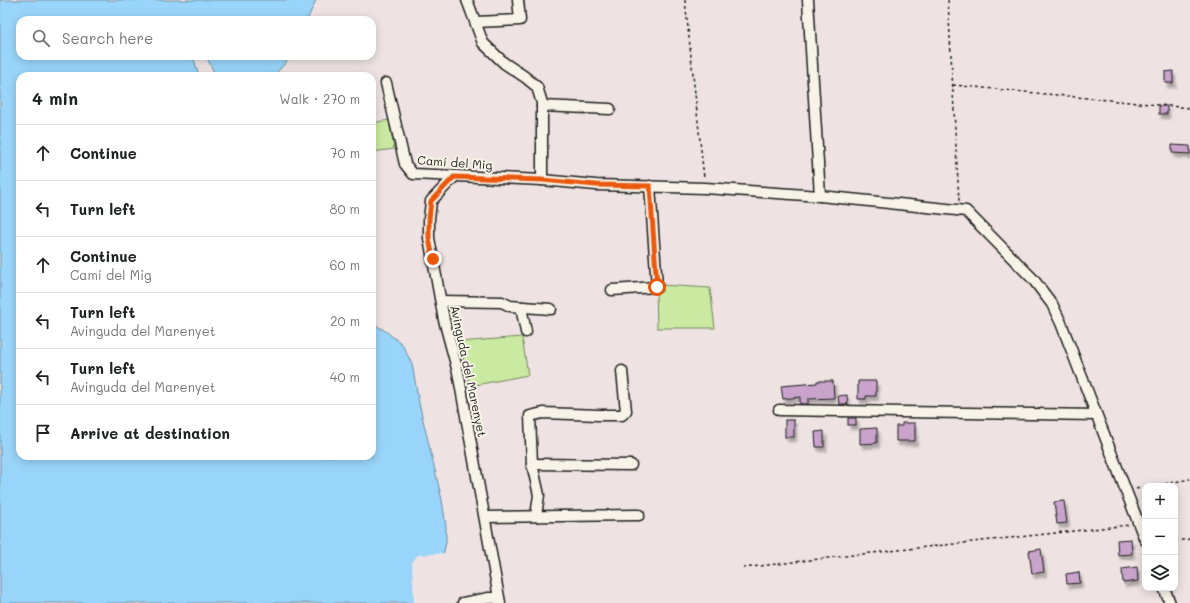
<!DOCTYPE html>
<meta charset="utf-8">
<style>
:root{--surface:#fff;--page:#f6f6f6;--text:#202124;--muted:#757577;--line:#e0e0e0}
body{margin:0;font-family:Mali,sans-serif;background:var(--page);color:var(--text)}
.controls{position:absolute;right:12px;bottom:12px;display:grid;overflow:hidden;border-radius:8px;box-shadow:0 2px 10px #0003}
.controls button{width:36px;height:36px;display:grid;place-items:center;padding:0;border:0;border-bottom:1px solid var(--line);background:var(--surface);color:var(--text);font:20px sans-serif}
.stop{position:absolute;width:12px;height:12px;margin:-9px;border:3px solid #ea580c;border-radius:50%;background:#fff}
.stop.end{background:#ea580c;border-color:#fff;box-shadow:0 1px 4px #0008}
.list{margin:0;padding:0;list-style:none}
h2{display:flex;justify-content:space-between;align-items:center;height:52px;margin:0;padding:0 16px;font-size:17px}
h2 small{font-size:13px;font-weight:400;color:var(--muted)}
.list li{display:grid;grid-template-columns:26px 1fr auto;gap:12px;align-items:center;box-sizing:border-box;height:56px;padding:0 16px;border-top:1px solid var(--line)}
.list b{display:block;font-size:15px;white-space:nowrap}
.list p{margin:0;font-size:13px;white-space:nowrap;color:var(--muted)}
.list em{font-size:13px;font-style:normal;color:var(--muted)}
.icon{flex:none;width:22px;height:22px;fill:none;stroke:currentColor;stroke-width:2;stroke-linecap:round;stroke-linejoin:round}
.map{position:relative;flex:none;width:1190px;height:603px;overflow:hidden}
.search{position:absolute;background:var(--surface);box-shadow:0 2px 10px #0003;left:16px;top:16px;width:360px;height:44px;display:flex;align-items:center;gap:10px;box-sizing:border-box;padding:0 14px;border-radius:12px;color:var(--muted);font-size:15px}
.panel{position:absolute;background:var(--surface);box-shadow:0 2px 10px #0003;left:16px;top:72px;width:360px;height:388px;border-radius:12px}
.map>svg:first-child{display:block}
.green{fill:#caeaa2;stroke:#73835f}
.water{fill:#99d5fa;stroke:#678ba1}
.pier{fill:#eee3e2}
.building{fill:#c9a3cb;stroke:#1c1c1c;filter:url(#shadow)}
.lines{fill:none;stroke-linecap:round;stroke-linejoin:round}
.minor-casing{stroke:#1c1c1c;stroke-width:13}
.path{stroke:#1c1c1c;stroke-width:1.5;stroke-dasharray:3 3;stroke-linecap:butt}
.minor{stroke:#f7f3e8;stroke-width:10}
.route{stroke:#ea580c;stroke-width:5}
.labels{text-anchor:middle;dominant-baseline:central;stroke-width:4;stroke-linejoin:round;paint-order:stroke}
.street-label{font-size:12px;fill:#1c1c1c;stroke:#f7f3e8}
</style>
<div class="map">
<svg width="1190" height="603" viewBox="0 0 1190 603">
<defs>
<filter id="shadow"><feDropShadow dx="2.5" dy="4.5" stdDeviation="1" flood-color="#0004"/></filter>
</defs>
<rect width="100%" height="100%" fill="#eee3e2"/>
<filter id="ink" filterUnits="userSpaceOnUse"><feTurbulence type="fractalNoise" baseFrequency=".025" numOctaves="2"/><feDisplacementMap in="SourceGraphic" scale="8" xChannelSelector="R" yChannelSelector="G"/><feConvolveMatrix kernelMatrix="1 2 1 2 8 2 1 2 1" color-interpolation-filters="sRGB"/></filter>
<g filter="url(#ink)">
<!-- green -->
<g class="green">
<polygon points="389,120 394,149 372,152 372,123"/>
<polygon points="661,285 710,288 715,328 657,328 656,289"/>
<polygon points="522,337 528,375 470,386 459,342"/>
</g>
<!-- water -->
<g class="water">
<polygon points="0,0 316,0 307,20 20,20 20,56 193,56 199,76 20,76 20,456 372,456 372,323 384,330 402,344 412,364 419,403 442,500 446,527 446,542 443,556 416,561 415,579 419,603 0,603"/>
<polygon points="206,56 292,56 276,73 259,76 216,76"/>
</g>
<!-- pier -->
<polygon class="pier" points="446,553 443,558 432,559 418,562 417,579 421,603 414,603 412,562 418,555"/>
<!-- building -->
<g class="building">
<polygon points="1173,71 1173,83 1165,83 1165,72"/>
<rect x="1159" y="106" width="8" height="8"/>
<polygon points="1172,145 1190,146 1190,154 1172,153"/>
<polygon points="817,381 833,381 834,398 808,399 808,404 800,404 800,397 783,399 781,386 817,383"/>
<polygon points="858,381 876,381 876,396 866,396 866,399 858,399"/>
<polygon points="847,395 848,404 839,404 838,396"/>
<rect x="848" y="418" width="8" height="7"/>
<rect x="785" y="420" width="9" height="17"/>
<polygon points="902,423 915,423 915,441 896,441 896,426 902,426"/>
<polygon points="877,428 877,443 860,444 860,429"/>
<polygon points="824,431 824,447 816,447 815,432"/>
<polygon points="1064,501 1067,523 1057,524 1054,502"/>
<polygon points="1131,539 1132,554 1118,555 1117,540"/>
<polygon points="1041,549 1044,572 1032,574 1029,551"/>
<polygon points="1137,567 1138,581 1123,583 1122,569"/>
<polygon points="1079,572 1080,583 1067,584 1066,574"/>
</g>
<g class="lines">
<!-- minor casing -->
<g class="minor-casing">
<g id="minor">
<polyline points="467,0 483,43 504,63 525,77 537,87 542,103 542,180"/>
<polyline points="808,0 820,196"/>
<polyline points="476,22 520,20 518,0"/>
<polyline points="386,83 405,164 413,174 542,180 596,185 705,188 820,196 966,211 1033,279 1052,304 1061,323 1145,540"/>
<polyline points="542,106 610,109"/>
<polyline points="454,177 431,201 429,219 429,238 444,320 458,372 500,603"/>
<polyline points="612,290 657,287 650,186"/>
<polyline points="441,301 502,302 510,306 551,309"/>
<polyline points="521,307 526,332"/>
<polyline points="779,410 1096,415"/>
<polyline points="532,464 631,465"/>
<polyline points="536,516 539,495 532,464 530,416 543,413 599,415 622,415 626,411 622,371"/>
<polyline points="485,517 639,515"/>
<polyline points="1164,588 1170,603"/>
<polyline points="463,603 489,598 499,598"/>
</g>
</g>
<!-- path -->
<g class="path">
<polyline points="685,0 704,178"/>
<polyline points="948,0 959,201"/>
<polyline points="953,85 1190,108"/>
<polyline points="1153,486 1190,479"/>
<polyline points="1136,489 1145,487"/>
<polyline points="1175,541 1190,539"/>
<polyline points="743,568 853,555 1129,525"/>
</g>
<!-- minor -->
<use href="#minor" class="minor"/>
</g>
</g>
<g class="lines" filter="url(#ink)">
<!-- route -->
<polyline class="route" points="433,259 429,238 429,219 431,201 454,177 542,180 596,185 650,186 657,287"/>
</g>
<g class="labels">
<!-- street labels -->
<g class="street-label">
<text transform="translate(455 162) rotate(4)">Camí del Mig</text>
<text transform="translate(469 371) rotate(78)">Avinguda del Marenyet</text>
</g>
</g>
</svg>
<div class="controls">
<button>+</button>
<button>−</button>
<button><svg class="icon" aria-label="layers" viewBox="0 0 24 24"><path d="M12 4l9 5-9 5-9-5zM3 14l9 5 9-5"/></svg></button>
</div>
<div class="stop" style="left:657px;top:287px"></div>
<div class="stop end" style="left:433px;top:259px"></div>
<div class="search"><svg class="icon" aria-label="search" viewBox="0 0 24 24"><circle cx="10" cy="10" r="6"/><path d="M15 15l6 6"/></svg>Search here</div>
<section class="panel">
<h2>4 min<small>Walk · 270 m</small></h2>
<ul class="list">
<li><svg class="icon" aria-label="ahead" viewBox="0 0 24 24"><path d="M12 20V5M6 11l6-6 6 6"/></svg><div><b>Continue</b></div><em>70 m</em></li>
<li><svg class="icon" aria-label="left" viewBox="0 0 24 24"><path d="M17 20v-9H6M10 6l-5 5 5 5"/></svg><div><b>Turn left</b></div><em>80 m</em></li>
<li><svg class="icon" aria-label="ahead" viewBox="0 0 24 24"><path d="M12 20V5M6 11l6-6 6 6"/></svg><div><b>Continue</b><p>Camí del Mig</p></div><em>60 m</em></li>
<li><svg class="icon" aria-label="left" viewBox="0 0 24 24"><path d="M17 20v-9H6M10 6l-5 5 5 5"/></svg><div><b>Turn left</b><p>Avinguda del Marenyet</p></div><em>20 m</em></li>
<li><svg class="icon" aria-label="left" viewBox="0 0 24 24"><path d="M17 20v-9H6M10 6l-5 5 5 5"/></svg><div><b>Turn left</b><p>Avinguda del Marenyet</p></div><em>40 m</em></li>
<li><svg class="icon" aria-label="arrive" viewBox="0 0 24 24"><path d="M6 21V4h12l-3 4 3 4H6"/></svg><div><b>Arrive at destination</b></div></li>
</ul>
</section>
</div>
